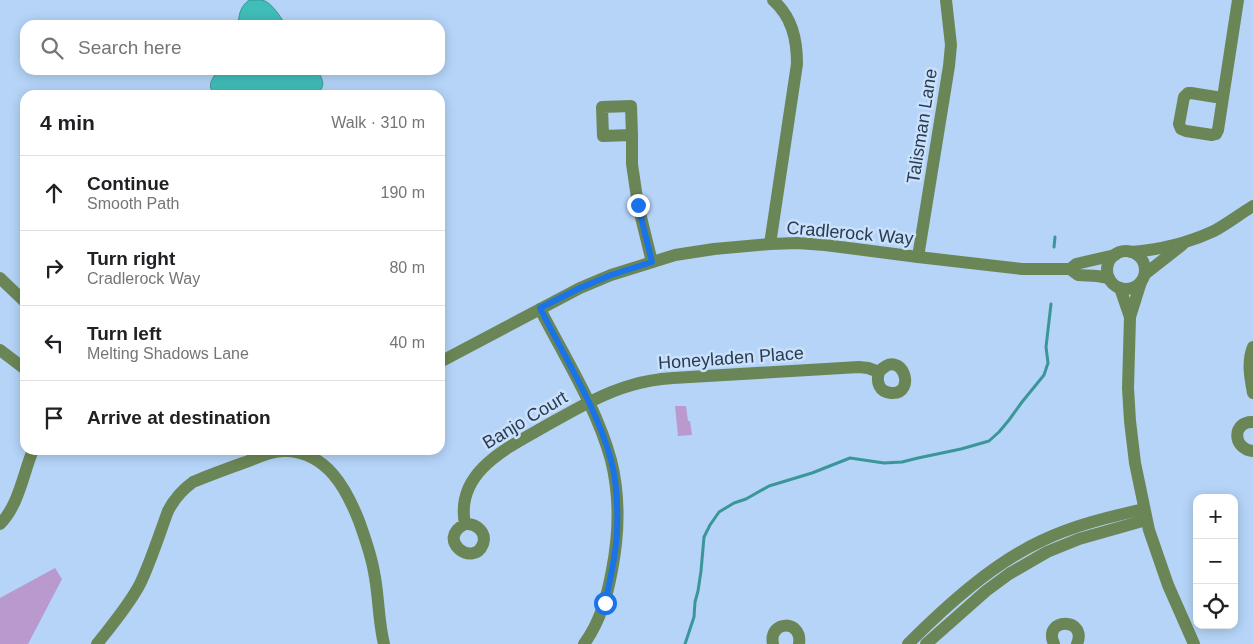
<!DOCTYPE html>
<meta charset="utf-8">
<style>
:root{--surface:#fff;--page:#f2f2f2;--text:#202124;--muted:#757577;--line:#e0e0e0}
body{margin:0;font-family:Arial,sans-serif;background:var(--page);color:var(--text)}
.controls{position:absolute;right:15px;bottom:15px;display:grid;overflow:hidden;border-radius:10px;box-shadow:0 2px 12px #0003}
.controls button{width:45px;height:45px;display:grid;place-items:center;padding:0;border:0;border-bottom:1px solid var(--line);background:var(--surface);color:var(--text);font:25px sans-serif}
.stop{position:absolute;width:15px;height:15px;margin:-11px;border:4px solid #1a73e8;border-radius:50%;background:#fff}
.stop.end{background:#1a73e8;border-color:#fff;box-shadow:0 1px 5px #0008}
.list{margin:0;padding:0;list-style:none}
h2{display:flex;justify-content:space-between;align-items:center;height:65px;margin:0;padding:0 20px;font-size:21px}
h2 small{font-size:16px;font-weight:400;color:var(--muted)}
.list li{display:grid;grid-template-columns:32px 1fr auto;gap:15px;align-items:center;box-sizing:border-box;height:75px;padding:0 20px;border-top:1px solid var(--line)}
.list b{display:block;font-size:19px;white-space:nowrap}
.list p{margin:0;font-size:16px;white-space:nowrap;color:var(--muted)}
.list em{font-size:16px;font-style:normal;color:var(--muted)}
.icon{flex:none;width:28px;height:28px;fill:none;stroke:currentColor;stroke-width:2;stroke-linecap:round;stroke-linejoin:round}
.map{position:relative;flex:none;width:1253px;height:644px;overflow:hidden}
.search{position:absolute;background:var(--surface);box-shadow:0 2px 12px #0003;left:20px;top:20px;width:425px;height:55px;display:flex;align-items:center;gap:12px;box-sizing:border-box;padding:0 18px;border-radius:15px;color:var(--muted);font-size:19px}
.panel{position:absolute;background:var(--surface);box-shadow:0 2px 12px #0003;left:20px;top:90px;width:425px;height:365px;border-radius:15px}
.map>svg:first-child{display:block}
.green{fill:#b999ce}
.water{fill:#40bdb9;stroke:#3a9699}
.lines{fill:none;stroke-linecap:round;stroke-linejoin:round}
.stream{stroke:#3a9699;stroke-width:3}
.minor{stroke:#6b8656;stroke-width:12}
.route{stroke:#1a73e8;stroke-width:6}
.labels{text-anchor:middle;dominant-baseline:central;stroke-width:5;stroke-linejoin:round;paint-order:stroke}
.street-label{font-size:18px;fill:#2b3b4d;stroke:#c9e1fc}
</style>
<div class="map">
<svg width="1253" height="644" viewBox="0 0 1253 644">
<rect width="100%" height="100%" fill="#b5d4f8"/>
<!-- green -->
<g class="green">
<polygon points="675,406 686,406 688,421 690,421 692,435 678,436"/>
<polygon points="55,568 62,579 28,644 0,644 0,598"/>
</g>
<!-- water -->
<g class="water">
<path d="M249,0c4,0 9,0 13,0 10,2 18,17 24,25h-48c1,-11 2,-18 11,-25z"/>
<path d="M219,70h98c7,11 9,17 -2,25h-100c-9,-9 -3,-17 4,-25z"/>
</g>
<g class="lines">
<!-- stream -->
<g class="stream">
<polyline points="1054,247 1055,237"/>
<polyline points="685,644 694,617 695,602 698,591 701,571 704,537 710,525 719,512 734,503 746,499 769,486 812,473 850,458 884,463 902,462 918,458 961,449 989,441 999,432 1009,420 1022,402 1044,375 1048,363 1046,347 1051,304"/>
</g>
<!-- minor -->
<g class="minor">
<polyline points="1222,98 1191,93 1188,93 1184,97 1179,124 1181,129 1186,131 1212,135 1216,134 1218,130 1238,0"/>
<polyline points="632,135 631,106 602,107 603,136 632,135 632,164 638,205 652,262"/>
<path d="M770,244l27,-180c0,-25 -5,-47 -24,-64"/>
<circle cx="1126" cy="270" r="19"/>
<path d="M1131,252c28,-2 57,-9 83,-21 13,-7 26,-17 39,-25"/>
<polyline points="918,257 949,66 951,45 946,0"/>
<polyline points="1070,269 1076,264 1115,255"/>
<polyline points="1145,274 1182,245"/>
<polyline points="0,278 25,302"/>
<polyline points="1141,282 1130,317 1128,388 1130,421 1135,463 1149,530 1168,585 1194,644"/>
<polyline points="1120,288 1130,317"/>
<path d="M540,309c25,49 56,97 71,151 9,36 8,74 1,110 -5,27 -12,52 -28,74"/>
<path d="M1253,347c-6,15 -3,30 0,46"/>
<polyline points="0,350 25,369"/>
<polyline points="440,362 580,288 611,275 675,255 714,249 770,244 797,243 825,245 918,257 1022,269 1070,269 1078,275 1097,276 1109,278"/>
<path d="M1253,422c-21,-1 -21,27 0,29"/>
<path d="M0,524c19,-19 23,-50 33,-74"/>
<path d="M465,524c11,-1 22,8 18,20 -10,25 -48,-5 -18,-20 -10,-51 40,-75 77,-96 29,-16 58,-34 90,-43 13,-4 27,-6 41,-7l186,-11 9,1 11,4c23,-26 39,23 12,21 -12,-1 -15,-11 -12,-21"/>
<path d="M97,644c15,-19 32,-39 43,-60 11,-23 19,-49 28,-73 6,-12 14,-21 25,-29 17,-7 33,-13 50,-19 14,-5 29,-13 44,-12 40,2 59,37 72,70 6,17 12,33 15,51 5,24 4,48 10,72"/>
<path d="M773,644c-5,-24 30,-25 26,0"/>
<path d="M908,644c38,-38 84,-80 133,-103 33,-16 68,-24 103,-32"/>
<polyline points="926,644 986,591 1009,574 1047,552 1079,539 1146,520"/>
<path d="M1054,644c-12,-27 34,-27 23,0"/>
</g>
</g>
<g class="lines">
<!-- route -->
<path class="route" d="M605,603c5,-23 11,-47 12,-71 1,-23 0,-49 -6,-72 -15,-54 -46,-102 -71,-152l40,-20 31,-13 41,-13 -14,-57"/>
</g>
<g class="labels">
<!-- street labels -->
<g class="street-label">
<text transform="translate(922 126) rotate(-81)">Talisman Lane</text>
<text transform="translate(850 233) rotate(5)">Cradlerock Way</text>
<text transform="translate(731 358) rotate(-4)">Honeyladen Place</text>
<text transform="translate(525 420) rotate(-31)">Banjo Court</text>
</g>
</g>
</svg>
<div class="controls">
<button>+</button>
<button>−</button>
<button><svg class="icon" aria-label="locate" viewBox="0 0 24 24"><circle cx="12" cy="12" r="6"/><path d="M12 2v4M12 18v4M2 12h4M18 12h4"/></svg></button>
</div>
<div class="stop" style="left:605px;top:603px"></div>
<div class="stop end" style="left:638px;top:205px"></div>
<div class="search"><svg class="icon" aria-label="search" viewBox="0 0 24 24"><circle cx="10" cy="10" r="6"/><path d="M15 15l6 6"/></svg>Search here</div>
<section class="panel">
<h2>4 min<small>Walk · 310 m</small></h2>
<ul class="list">
<li><svg class="icon" aria-label="ahead" viewBox="0 0 24 24"><path d="M12 20V5M6 11l6-6 6 6"/></svg><div><b>Continue</b><p>Smooth Path</p></div><em>190 m</em></li>
<li><svg class="icon" aria-label="right" viewBox="0 0 24 24"><path d="M7 20v-9h11M14 6l5 5-5 5"/></svg><div><b>Turn right</b><p>Cradlerock Way</p></div><em>80 m</em></li>
<li><svg class="icon" aria-label="left" viewBox="0 0 24 24"><path d="M17 20v-9H6M10 6l-5 5 5 5"/></svg><div><b>Turn left</b><p>Melting Shadows Lane</p></div><em>40 m</em></li>
<li><svg class="icon" aria-label="arrive" viewBox="0 0 24 24"><path d="M6 21V4h12l-3 4 3 4H6"/></svg><div><b>Arrive at destination</b></div></li>
</ul>
</section>
</div>
